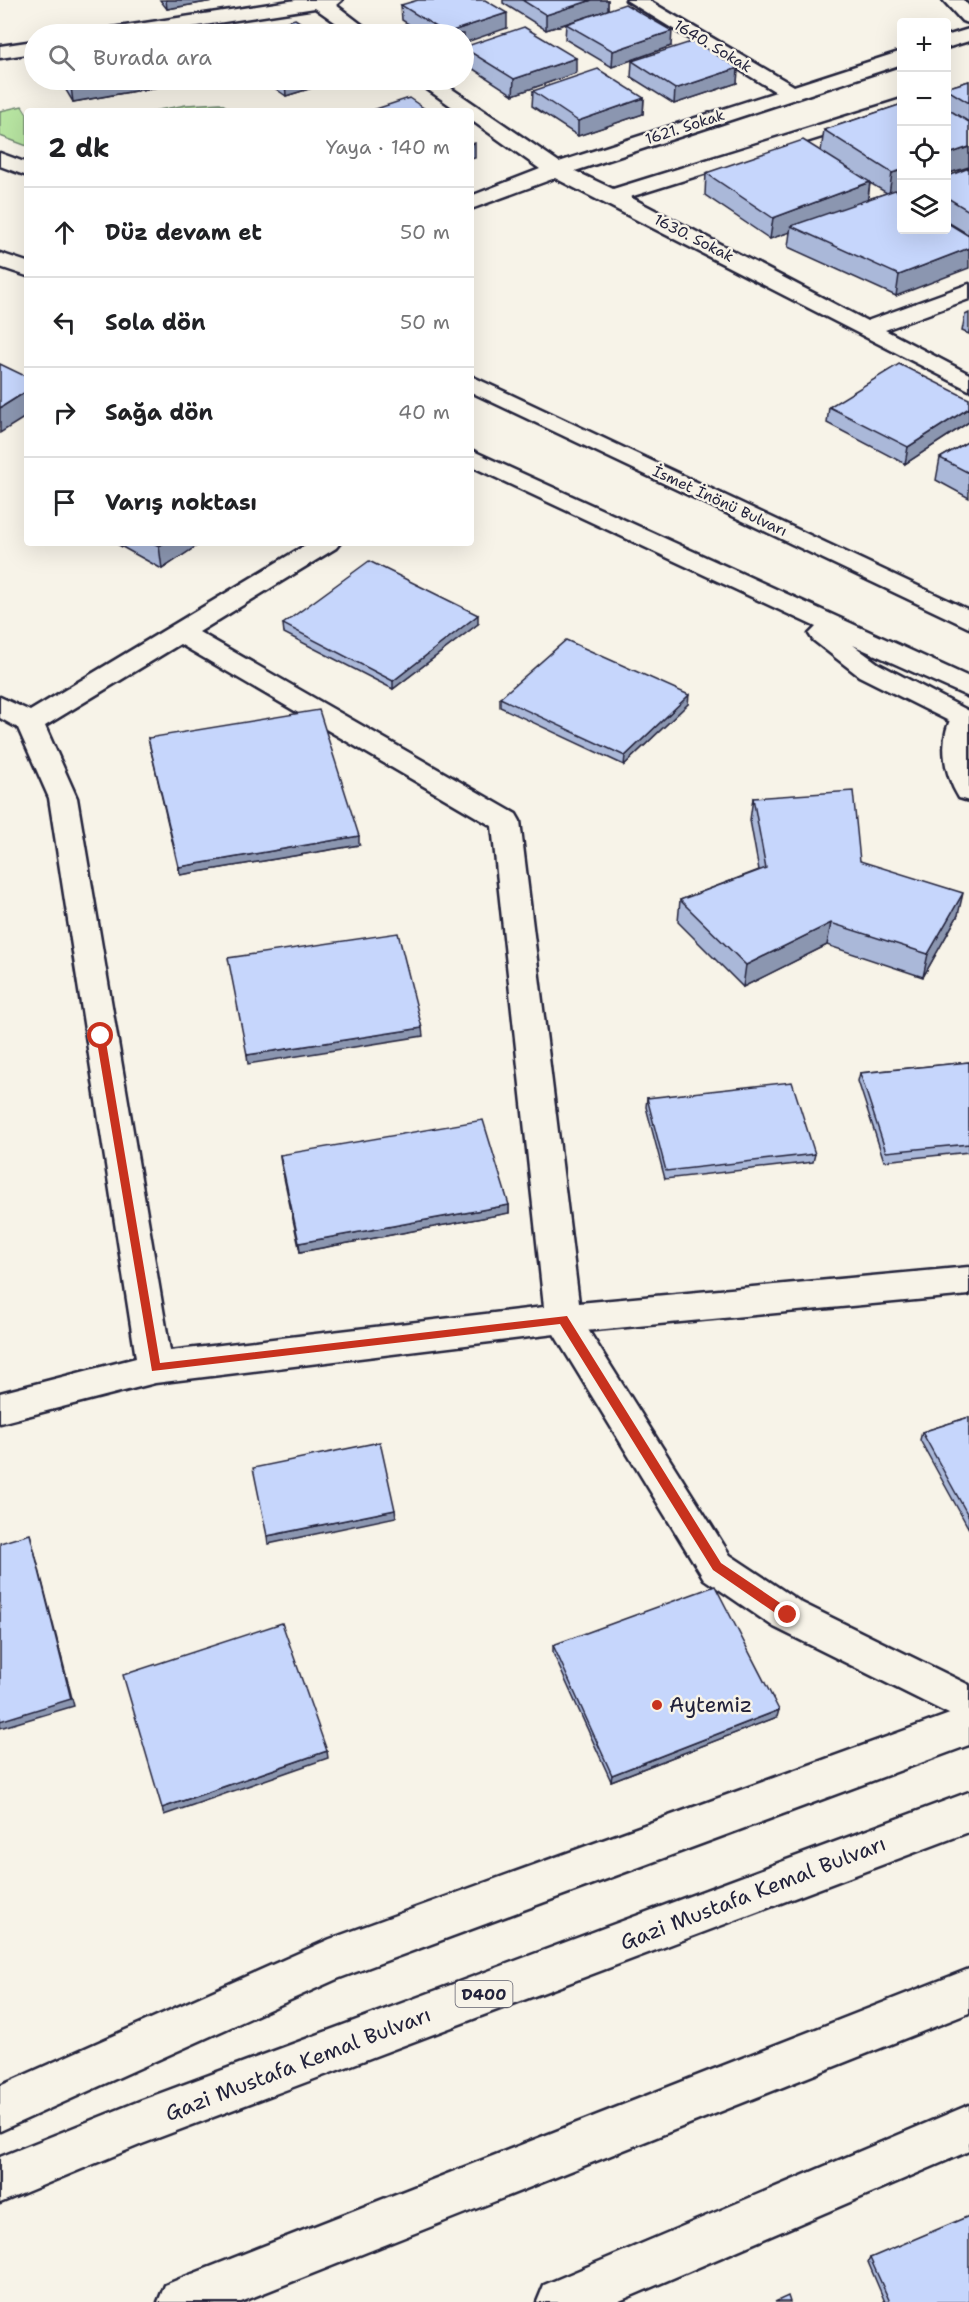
<!DOCTYPE html>
<html lang="tr">
<meta charset="utf-8">
<style>
:root{--surface:#fff;--page:#f6f6f6;--text:#202124;--muted:#757577;--line:#e0e0e0}
body{margin:0;font-family:"Shantell Sans",sans-serif;background:var(--page);color:var(--text)}
.controls{position:absolute;right:18px;top:18px;display:grid;overflow:hidden;border-radius:6px;box-shadow:0 6px 24px #0002}
.controls button{width:54px;height:54px;display:grid;place-items:center;padding:0;border:0;border-bottom:2px solid var(--line);background:var(--surface);color:var(--text);font:30px sans-serif}
.stop{position:absolute;width:18px;height:18px;margin:-14px;border:4px solid #c8321e;border-radius:50%;background:#fff}
.stop.end{background:#c8321e;border-color:#fff;box-shadow:0 2px 6px #0008}
.list{margin:0;padding:0;list-style:none}
h2{display:flex;justify-content:space-between;align-items:center;height:78px;margin:0;padding:0 24px;font-size:26px}
h2 small{font-size:20px;font-weight:400;color:var(--muted)}
.list li{display:grid;grid-template-columns:39px 1fr auto;gap:18px;align-items:center;box-sizing:border-box;height:90px;padding:0 24px;border-top:2px solid var(--line)}
.list b{display:block;font-size:22px;white-space:nowrap}
.list em{font-size:20px;font-style:normal;color:var(--muted)}
.icon{flex:none;width:33px;height:33px;fill:none;stroke:currentColor;stroke-width:2;stroke-linecap:round;stroke-linejoin:round}
.map{position:relative;flex:none;width:969px;height:2302px;overflow:hidden}
.search{position:absolute;background:var(--surface);box-shadow:0 6px 24px #0002;left:24px;top:24px;width:450px;height:66px;display:flex;align-items:center;gap:15px;box-sizing:border-box;padding:0 21px;border-radius:33px;color:var(--muted);font-size:22px}
.panel{position:absolute;background:var(--surface);box-shadow:0 6px 24px #0002;left:24px;top:108px;width:450px;height:438px;border-radius:6px}
.map>svg:first-child{display:block}
.green{fill:#b7e4a1;stroke:#6c836e;stroke-width:1.5}
.lines{fill:none;stroke-linecap:round;stroke-linejoin:round}
.service-casing{stroke:#22223b;stroke-width:5}
.minor-casing{stroke:#22223b;stroke-width:5}
.primary-casing{stroke:#22223b;stroke-width:5}
.trunk-casing{stroke:#22223b;stroke-width:5}
.service{fill:#f7f3e8;fill-rule:evenodd}
.minor{fill:#f7f3e8;fill-rule:evenodd}
.primary{fill:#f7f3e8;fill-rule:evenodd}
.trunk{fill:#f7f3e8;fill-rule:evenodd}
.wall{fill:#aab8d9;stroke:#22223b;stroke-width:1.5;fill-rule:evenodd}
.shaded-wall{fill:#8b96b0;stroke:#22223b;stroke-width:1.5}
.building{fill:#c6d6fc;stroke:#22223b;stroke-width:1.5}
.route{fill:#c8321e}
.poi-dot{fill:#c8321e;stroke:#f7f3e8;stroke-width:2}
.labels{text-anchor:middle;dominant-baseline:central;stroke-width:5;stroke-linejoin:round;paint-order:stroke}
.far-street-label{font-size:15px;fill:#22223b;stroke:#f7f3e8}
.shield{fill:#f7f3e8;stroke:#62616f;stroke-width:1.5}
.shield-label{font-size:16px;font-weight:bold;fill:#22223b}
.near-poi-label{font-size:21px;fill:#22223b;stroke:#f7f3e8;text-anchor:start}
.near-street-label{font-size:21px;fill:#22223b;stroke:#f7f3e8}
</style>
<div class="map">
<svg width="969" height="2302" viewBox="0 0 969 2302">
<rect width="100%" height="100%" fill="#f7f3e8"/>
<filter id="ink" filterUnits="userSpaceOnUse"><feTurbulence type="fractalNoise" baseFrequency=".0167" numOctaves="2"/><feDisplacementMap in="SourceGraphic" scale="12" xChannelSelector="R" yChannelSelector="G"/><feConvolveMatrix kernelMatrix="1 2 1 2 8 2 1 2 1" color-interpolation-filters="sRGB"/></filter>
<g filter="url(#ink)">
<!-- green -->
<g class="green">
<polygon points="220,103 234,111 153,111 186,105"/>
<polygon points="22,106 27,114 27,146 0,136 0,111"/>
</g>
<g class="lines">
<!-- service casing -->
<g class="service-casing">
<polygon id="service" points="563,1305 575,1309 730,1555 802,1603 969,1685 969,1724 774,1627 704,1579 551,1329 545,1319 551,1309"/>
</g>
<!-- minor casing -->
<g class="minor-casing">
<g id="minor">
<polygon points="296,0 342,0 336,5 374,34 352,34 315,8 146,34 102,34 112,28"/>
<polygon points="626,0 648,0 794,86 902,51 902,64 575,171 613,189 902,99 902,112 630,197 867,321 969,284 969,299 885,330 969,374 969,390 555,178 471,209 471,196 540,169 471,120 471,111 458,111 420,84 417,80 439,80 559,162 776,92"/>
<polygon points="943,0 963,0 969,6 969,23 962,21"/>
<polygon points="969,29 969,41 946,48 946,36"/>
<polygon points="34,41 34,53 0,58 0,46"/>
<path d="M309,543h31l-4,5 -137,84 317,182 4,7 59,482 390,-36v28l-406,38 -408,50 -155,40v-30l136,-35 -87,-560 -31,-70 -18,-10v-21l30,14zM180,644l312,182 52,481 -374,44 -93,-553 -32,-72z"/>
<path d="M964,710l5,1v90l-10,-3c-16,-26 -21,-60 -5,-85z"/>
</g>
</g>
<!-- primary casing -->
<g class="primary-casing">
<g id="primary">
<polygon points="0,153 27,163 27,176 0,166"/>
<polygon points="0,253 27,262 27,276 0,267"/>
<polygon points="471,376 969,610 969,628 471,392"/>
<polygon points="471,450 969,677 969,697 853,645 879,664 969,711 969,731 859,676 813,640 809,634 816,627 471,466"/>
</g>
</g>
<!-- trunk casing -->
<g class="trunk-casing">
<g id="trunk">
<polygon points="969,1707 969,1745 337,1979 0,2131 0,2086 330,1939"/>
<polygon points="969,1792 969,1832 142,2144 0,2203 0,2157 142,2100"/>
<polygon points="969,1969 969,2013 241,2302 158,2302 165,2285 182,2278"/>
<polygon points="969,2105 969,2151 617,2302 537,2302 544,2285"/>
</g>
</g>
<!-- service -->
<use href="#service" class="service"/>
<!-- minor -->
<use href="#minor" class="minor"/>
<!-- primary -->
<use href="#primary" class="primary"/>
<!-- trunk -->
<use href="#trunk" class="trunk"/>
</g>
<!-- wall -->
<g class="wall">
<polygon points="160,0 218,0 167,9"/>
<polygon points="503,0 608,0 608,9 671,46 612,67 565,39 566,24 546,30 503,3"/>
<polygon points="401,5 507,28 464,34 424,34 402,20"/>
<polygon points="464,47 576,73 513,95 464,63"/>
<polygon points="632,61 738,68 737,83 674,104 631,77"/>
<polygon points="60,80 180,80 180,83 73,102"/>
<polygon points="263,80 338,80 286,96"/>
<polygon points="969,81 969,167 946,174 946,88"/>
<polygon points="533,91 644,98 643,114 578,136 532,106"/>
<path d="M902,104v86l-4,2 48,38 -50,66 -108,-49 2,-15 -20,7 -65,-44 1,-22 115,-22 3,-21zM870,183l17,10 -19,6z"/>
<polygon points="969,168 969,235 946,221 946,177"/>
<polygon points="969,313 969,334 962,331 965,315"/>
<polygon points="969,399 969,422 905,464 827,423 829,407"/>
<polygon points="969,441 969,498 936,480 940,458"/>
<polygon points="115,543 201,543 162,569"/>
<polygon points="283,624 478,624 393,689 284,633"/>
<polygon points="500,698 688,704 624,765 500,707"/>
<polygon points="148,738 359,845 180,875"/>
<polygon points="753,798 860,861 958,915 923,977 827,945 743,987 678,922 680,900 759,870 750,820"/>
<polygon points="969,1062 969,1152 884,1161 858,1081 860,1073"/>
<polygon points="647,1098 815,1154 813,1162 665,1179 646,1107"/>
<polygon points="280,1155 509,1205 509,1213 300,1252 281,1164"/>
<polygon points="969,1417 969,1529 920,1440 922,1432"/>
<polygon points="553,1645 777,1717 611,1781 553,1653"/>
<polygon points="870,2258 969,2302 885,2302 868,2262"/>
</g>
<!-- shaded-wall -->
<g class="shaded-wall">
<polygon points="166,0 218,0 167,9"/>
<polygon points="592,0 608,0 608,10 546,30 546,15"/>
<polygon points="507,13 507,28 464,43 464,34 446,34 446,33"/>
<polygon points="672,31 671,46 612,67 613,51"/>
<polygon points="576,58 576,73 513,95 514,79"/>
<polygon points="738,68 737,83 674,104 675,89"/>
<polygon points="112,80 180,80 180,83 73,102 71,87"/>
<polygon points="289,80 338,80 286,96 285,81"/>
<polygon points="644,98 643,114 578,136 578,121"/>
<polygon points="475,143 475,158 471,159 471,144"/>
<polygon points="969,147 969,167 946,174 946,155"/>
<polygon points="902,170 902,190 889,195 892,173"/>
<polygon points="870,182 867,203 791,226 790,232 770,239 773,218"/>
<polygon points="969,248 969,268 896,296 899,275"/>
<polygon points="27,391 27,416 0,433 0,408"/>
<polygon points="969,408 969,422 905,464 908,447"/>
<polygon points="164,543 201,543 162,569 159,546"/>
<polygon points="478,615 478,624 393,689 393,681"/>
<polygon points="689,695 688,704 624,765 625,756"/>
<polygon points="359,836 359,845 180,875 179,867"/>
<polygon points="963,893 958,915 923,977 928,954"/>
<polygon points="831,923 827,945 743,987 746,965"/>
<polygon points="422,1028 423,1036 248,1064 247,1055"/>
<polygon points="509,1205 509,1213 300,1252 299,1243"/>
<polygon points="395,1510 396,1517 268,1544 267,1536"/>
<polygon points="30,1534 74,1706 0,1728 0,1721"/>
<polygon points="779,1710 777,1717 611,1781 612,1775"/>
<polygon points="327,1751 328,1758 164,1815 162,1808"/>
</g>
<!-- building -->
<g class="building">
<polygon points="418,0 485,0 507,13 446,33 401,5"/>
<polygon points="522,0 592,0 546,15"/>
<polygon points="625,4 672,31 613,51 566,24"/>
<polygon points="295,19 318,34 244,34"/>
<polygon points="524,27 576,58 514,79 464,48 464,47"/>
<polygon points="694,41 738,68 675,89 632,61"/>
<polygon points="598,69 644,98 578,121 533,91"/>
<polygon points="67,80 112,80 71,87"/>
<polygon points="969,81 969,103 946,89 946,88"/>
<polygon points="409,98 428,111 370,111"/>
<polygon points="902,104 902,170 892,173 824,130"/>
<polygon points="946,108 969,122 969,147 946,155"/>
<polygon points="803,140 870,182 773,218 706,173"/>
<polygon points="969,168 969,211 946,197 946,177"/>
<polygon points="895,190 902,194 902,230 946,230 946,222 969,236 969,248 899,275 791,226"/>
<polygon points="0,364 27,377 27,391 0,408"/>
<polygon points="899,364 969,399 969,408 908,447 829,407"/>
<polygon points="969,441 969,473 940,458"/>
<polygon points="153,543 164,543 159,546"/>
<polygon points="369,561 478,615 393,681 283,624"/>
<polygon points="566,640 689,695 625,756 500,698"/>
<polygon points="319,710 359,836 179,867 148,738"/>
<polygon points="853,791 860,861 963,893 928,954 831,923 746,965 680,900 766,868 753,798"/>
<polygon points="398,933 422,1028 247,1055 228,958"/>
<polygon points="969,1062 969,1144 886,1152 860,1073"/>
<polygon points="792,1082 815,1154 666,1171 647,1098"/>
<polygon points="483,1120 509,1205 299,1243 280,1155"/>
<polygon points="969,1417 969,1517 922,1432"/>
<polygon points="380,1442 395,1510 267,1536 253,1468"/>
<polygon points="30,1534 71,1699 0,1721 0,1543"/>
<polygon points="715,1586 779,1710 612,1775 553,1645"/>
<polygon points="282,1623 327,1751 162,1808 123,1675"/>
<polygon points="969,2216 969,2302 890,2302 870,2258"/>
<polygon points="788,2296 790,2302 775,2302"/>
</g>
</g>
<!-- route -->
<polygon class="route" points="101,1033 105,1036 160,1363 567,1316 721,1563 792,1611 792,1619 784,1619 713,1570 560,1324 152,1371 96,1036"/>
<!-- markers -->
<circle class="poi-dot" cx="657" cy="1705" r="6"/>
<g class="labels">
<!-- far-street labels -->
<g class="far-street-label">
<text transform="translate(713 46) rotate(31)">1640. Sokak</text>
<text transform="translate(685 127) rotate(-18)">1621. Sokak</text>
<text transform="translate(694 238) rotate(27)">1630. Sokak</text>
<text transform="translate(720 501) rotate(25)">İsmet İnönü Bulvarı</text>
</g>
<!-- shield labels -->
<rect class="shield" x="455.5" y="1981" width="57" height="26" rx="4.5"/>
<g class="shield-label">
<text x="484" y="1994">D400</text>
</g>
<!-- near-poi labels -->
<g class="near-poi-label">
<text x="669" y="1705">Aytemiz</text>
</g>
<!-- near-street labels -->
<g class="near-street-label">
<text transform="translate(753 1893) rotate(-21)">Gazi Mustafa Kemal Bulvarı</text>
<text transform="translate(298 2064) rotate(-21)">Gazi Mustafa Kemal Bulvarı</text>
</g>
</g>
</svg>
<div class="controls">
<button>+</button>
<button>−</button>
<button><svg class="icon" aria-label="locate" viewBox="0 0 24 24"><circle cx="12" cy="12" r="6"/><path d="M12 2v4M12 18v4M2 12h4M18 12h4"/></svg></button>
<button><svg class="icon" aria-label="layers" viewBox="0 0 24 24"><path d="M12 4l9 5-9 5-9-5zM3 14l9 5 9-5"/></svg></button>
</div>
<div class="stop" style="left:101px;top:1036px"></div>
<div class="stop end" style="left:788px;top:1615px"></div>
<div class="search"><svg class="icon" aria-label="search" viewBox="0 0 24 24"><circle cx="10" cy="10" r="6"/><path d="M15 15l6 6"/></svg>Burada ara</div>
<section class="panel">
<h2>2 dk<small>Yaya · 140 m</small></h2>
<ul class="list">
<li><svg class="icon" aria-label="ahead" viewBox="0 0 24 24"><path d="M12 20V5M6 11l6-6 6 6"/></svg><div><b>Düz devam et</b></div><em>50 m</em></li>
<li><svg class="icon" aria-label="left" viewBox="0 0 24 24"><path d="M17 20v-9H6M10 6l-5 5 5 5"/></svg><div><b>Sola dön</b></div><em>50 m</em></li>
<li><svg class="icon" aria-label="right" viewBox="0 0 24 24"><path d="M7 20v-9h11M14 6l5 5-5 5"/></svg><div><b>Sağa dön</b></div><em>40 m</em></li>
<li><svg class="icon" aria-label="arrive" viewBox="0 0 24 24"><path d="M6 21V4h12l-3 4 3 4H6"/></svg><div><b>Varış noktası</b></div></li>
</ul>
</section>
</div>
